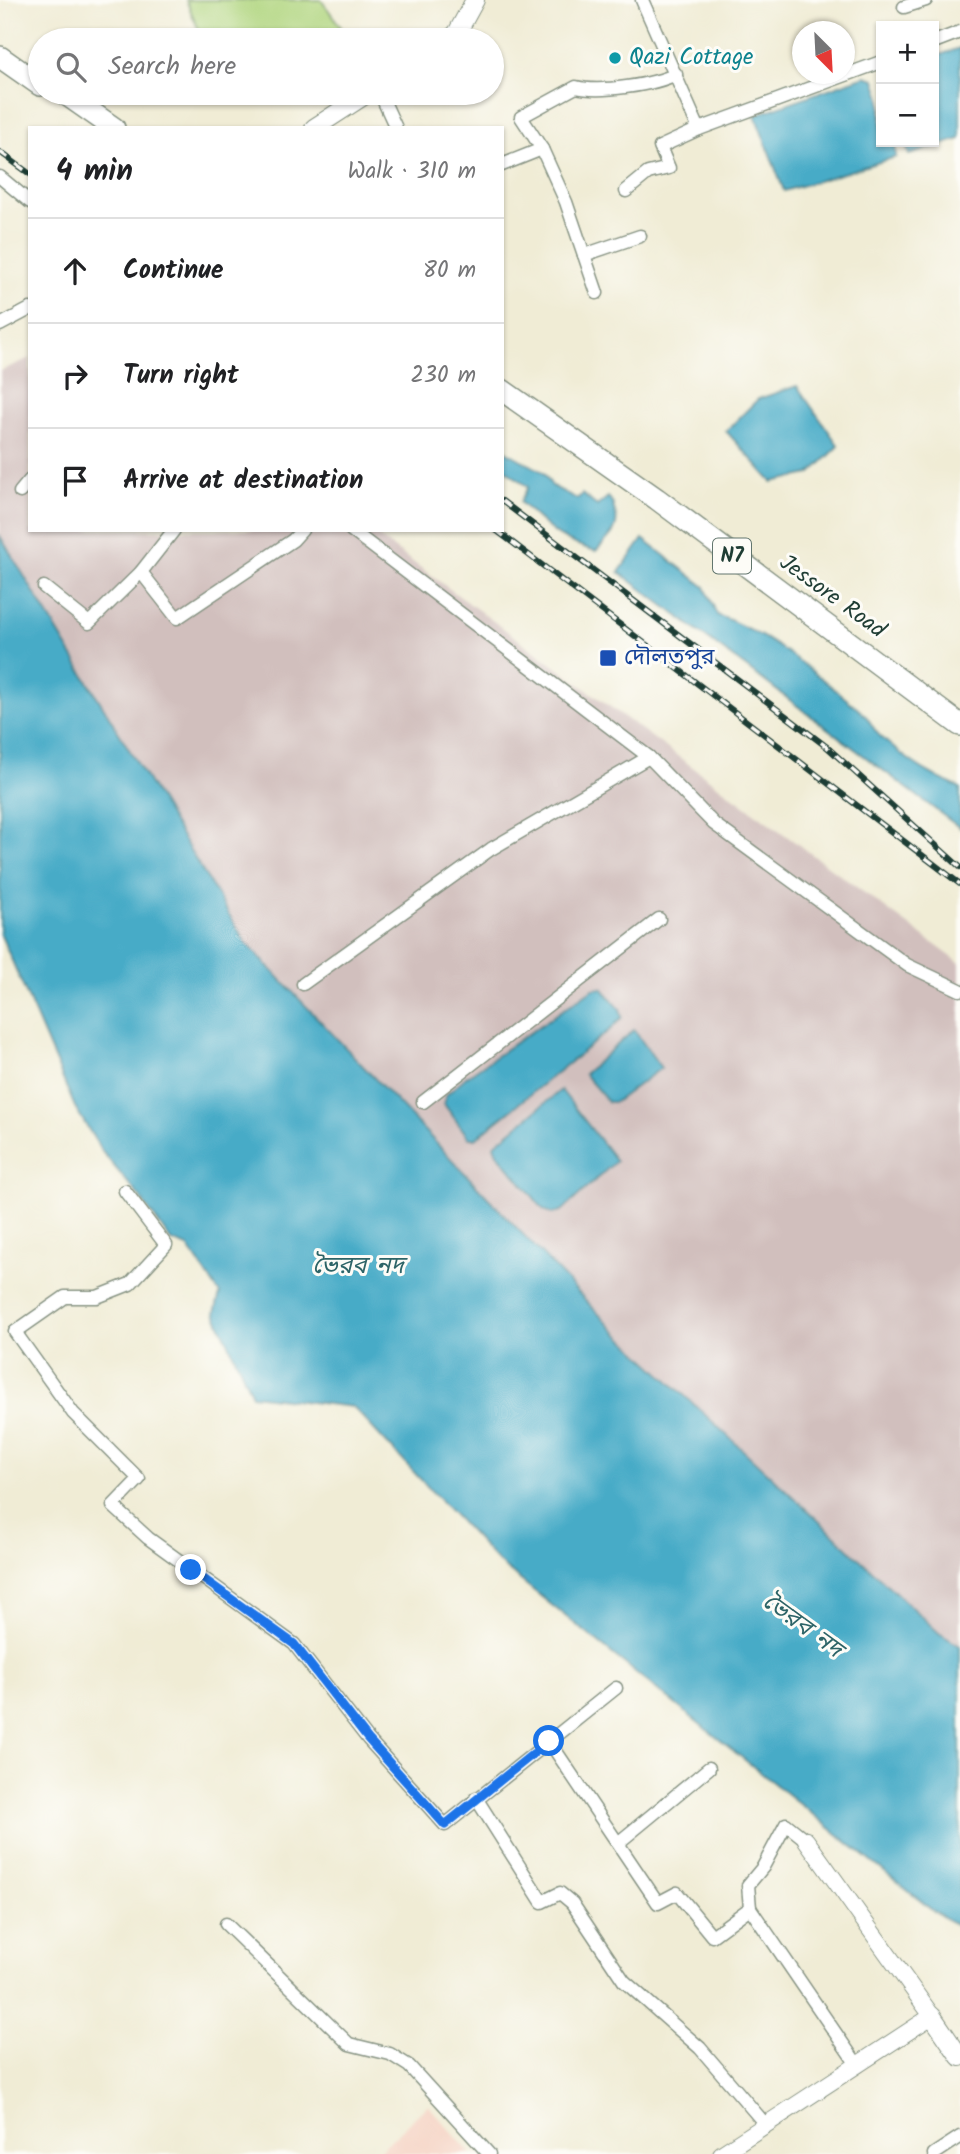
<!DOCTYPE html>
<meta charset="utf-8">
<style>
:root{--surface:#fff;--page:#f6f6f6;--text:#202124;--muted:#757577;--line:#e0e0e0}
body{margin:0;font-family:Kalam,"Noto Sans Bengali",sans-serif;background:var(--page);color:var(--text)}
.controls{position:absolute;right:21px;top:21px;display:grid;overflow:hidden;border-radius:0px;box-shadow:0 2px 5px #0004}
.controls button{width:63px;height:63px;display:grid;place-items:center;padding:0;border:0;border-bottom:2px solid var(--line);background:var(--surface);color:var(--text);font:35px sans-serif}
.compass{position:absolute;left:792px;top:21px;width:63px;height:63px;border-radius:50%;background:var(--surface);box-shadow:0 2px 5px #0004;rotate:156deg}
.stop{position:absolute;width:21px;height:21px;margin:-16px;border:5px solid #1a73e8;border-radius:50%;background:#fff}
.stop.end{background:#1a73e8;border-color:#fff;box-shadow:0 2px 7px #0008}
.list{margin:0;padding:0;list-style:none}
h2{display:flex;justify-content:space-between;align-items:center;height:91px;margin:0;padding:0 28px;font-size:30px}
h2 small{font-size:23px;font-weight:400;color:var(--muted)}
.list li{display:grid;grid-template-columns:46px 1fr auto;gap:21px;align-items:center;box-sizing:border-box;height:105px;padding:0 28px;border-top:2px solid var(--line)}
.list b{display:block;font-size:26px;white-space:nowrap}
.list em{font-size:23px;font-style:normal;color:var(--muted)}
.icon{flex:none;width:38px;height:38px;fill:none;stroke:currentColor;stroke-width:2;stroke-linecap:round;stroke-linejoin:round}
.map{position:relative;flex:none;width:960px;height:2154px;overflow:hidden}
.search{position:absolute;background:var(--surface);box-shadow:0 2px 5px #0004;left:28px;top:28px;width:476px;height:77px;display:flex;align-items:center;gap:18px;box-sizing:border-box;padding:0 24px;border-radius:38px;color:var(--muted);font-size:26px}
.panel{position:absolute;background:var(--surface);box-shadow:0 2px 5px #0004;left:28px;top:126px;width:476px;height:406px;border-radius:0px}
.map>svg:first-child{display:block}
.built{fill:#f5d2c2}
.industrial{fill:#d1bfbd}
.green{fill:#b0d57f;stroke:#68895a;stroke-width:2}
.water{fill:#47abc7;stroke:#33747e;stroke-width:2}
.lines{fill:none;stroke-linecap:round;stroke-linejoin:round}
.minor-casing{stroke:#889484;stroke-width:15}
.tertiary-casing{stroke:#889484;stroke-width:18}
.secondary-casing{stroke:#889484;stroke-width:20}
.trunk-casing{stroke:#889484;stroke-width:24}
.minor{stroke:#fff;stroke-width:12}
.tertiary{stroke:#fff;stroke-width:16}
.secondary{stroke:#fff;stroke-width:18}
.trunk{stroke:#fff;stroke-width:21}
.rail-casing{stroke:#1f3d34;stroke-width:6}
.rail{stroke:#fdfcf7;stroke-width:3.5;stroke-dasharray:10;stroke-linecap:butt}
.route{stroke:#1a73e8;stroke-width:9}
.culture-dot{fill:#0f9aa8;stroke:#fdfcf7;stroke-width:2.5}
.transit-dot{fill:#1a4fb4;stroke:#fdfcf7;stroke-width:2.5}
.labels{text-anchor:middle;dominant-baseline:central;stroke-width:6;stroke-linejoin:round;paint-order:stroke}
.shield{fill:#fdfcf7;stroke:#62766e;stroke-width:2}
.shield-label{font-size:21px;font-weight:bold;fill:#1f3d34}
.culture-label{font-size:23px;fill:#0d838f;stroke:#fdfcf7;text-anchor:start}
.street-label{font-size:23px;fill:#1f3d34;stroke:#fdfcf7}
.transit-label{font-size:23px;fill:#164399;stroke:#fdfcf7;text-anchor:start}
.water-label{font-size:24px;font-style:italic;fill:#2d6467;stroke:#fdfcf7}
</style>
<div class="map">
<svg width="960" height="2154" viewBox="0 0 960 2154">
<rect width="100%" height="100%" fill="#fdfcf7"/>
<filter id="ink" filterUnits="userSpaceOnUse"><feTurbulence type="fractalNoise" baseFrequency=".0143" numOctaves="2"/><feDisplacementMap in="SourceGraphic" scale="14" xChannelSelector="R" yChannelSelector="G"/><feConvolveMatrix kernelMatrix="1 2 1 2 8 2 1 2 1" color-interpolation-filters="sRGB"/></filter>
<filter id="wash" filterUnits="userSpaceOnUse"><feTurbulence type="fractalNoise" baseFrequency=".00686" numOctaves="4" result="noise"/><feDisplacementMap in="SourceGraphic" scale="28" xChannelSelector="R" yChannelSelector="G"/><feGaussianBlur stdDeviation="1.57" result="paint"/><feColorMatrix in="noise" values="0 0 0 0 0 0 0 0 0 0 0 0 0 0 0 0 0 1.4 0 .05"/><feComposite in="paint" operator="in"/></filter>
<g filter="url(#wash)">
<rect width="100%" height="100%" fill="#f0ecd5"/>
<!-- built -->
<polygon class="built" points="428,2105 471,2154 376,2154"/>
<!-- industrial -->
<polygon class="industrial" points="30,358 30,530 369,530 960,963 960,1646 939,1633 612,1328 246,943 0,536 0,371"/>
<!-- green -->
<polygon class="green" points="186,0 321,0 341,27 322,40 203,40"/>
<!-- water -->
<g class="water">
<polygon points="960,48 960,139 909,155 905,142 934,142 934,57"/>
<polygon points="865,76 875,79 881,98 881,142 895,142 896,157 784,191 755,115"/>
<polygon points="797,386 839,446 810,474 772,482 726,431 758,399"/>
<path d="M502,449l41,23 9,14 25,13 5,-5 15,12 11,-9c6,5 4,8 7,15 6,18 -7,26 -19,39 -39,-11 -47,-22 -76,-49l8,-15 -26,-20z"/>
<polygon points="0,536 246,943 612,1328 939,1633 960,1646 960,1927 932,1910 498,1562 353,1407 252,1395 215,1313 220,1294 188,1247 171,1241 140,1197 103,1153 75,1107 0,933"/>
<path d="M643,539l62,48 12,28c53,19 104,62 147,99 6,6 9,15 15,21 23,22 52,41 81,53v40l-341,-256z"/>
<polygon points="602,988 620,1009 622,1017 612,1028 476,1138 469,1138 444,1104 446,1095 466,1077 593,989"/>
<polygon points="634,1030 661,1068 615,1102 608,1102 584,1074"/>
<polygon points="561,1090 616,1161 563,1210 553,1214 544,1210 497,1153 494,1145"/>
</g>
</g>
<g filter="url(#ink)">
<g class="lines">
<!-- minor casing -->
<g class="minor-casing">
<g id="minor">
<polyline points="642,0 699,129 881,62"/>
<polyline points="904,7 926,0"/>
<polyline points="934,42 960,32"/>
<polyline points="380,93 396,128"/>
<path d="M542,149l-21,-32 55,-30c24,6 78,-2 100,-13"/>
<polyline points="502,165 542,149 566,202 597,293"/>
<polyline points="0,177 30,202"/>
<polyline points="626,191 648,173 669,168 660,147 699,129"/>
<polyline points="584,255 640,236"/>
<polyline points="0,325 30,309"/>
<polyline points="20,492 30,480"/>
<polyline points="351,530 649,757 714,824 907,965 960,990"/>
<polyline points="141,572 177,618 293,540 302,530"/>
<polyline points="44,587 89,623 141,572 174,530"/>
<polyline points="303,984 491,849 649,757"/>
<polyline points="423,1102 659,919"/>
<polyline points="125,1191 166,1245 130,1284 97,1297 65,1297 15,1332 73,1413 139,1479 113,1506 148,1538 294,1644 368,1739 445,1825 616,1688"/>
<polyline points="549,1741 658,1903 677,1893 712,1936 750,1908 858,2066"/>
<polyline points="476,1798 542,1902 560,1893 572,1903 624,1981 700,2048 765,2124"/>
<polyline points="618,1843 709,1768"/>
<polyline points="750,1908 748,1885 763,1867 786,1824 806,1840"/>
<polyline points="226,1924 349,2044 390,2054 409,2066 489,2154"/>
<polyline points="934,2154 960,2137"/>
</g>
</g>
<!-- tertiary casing -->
<g class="tertiary-casing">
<polyline id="tertiary" points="721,2154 932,2016 806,1840"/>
</g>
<!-- secondary casing -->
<g class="secondary-casing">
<g id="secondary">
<polyline points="449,40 457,33 475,0"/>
<polyline points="314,128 368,93"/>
<polyline points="932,2016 960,2057"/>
</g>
</g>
<!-- trunk casing -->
<g class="trunk-casing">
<g id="trunk">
<polyline points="0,57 40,85"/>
<polyline points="64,93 114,128"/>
<polyline points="502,390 657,499 960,725"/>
</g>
</g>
<!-- minor -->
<use href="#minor" class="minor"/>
<!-- tertiary -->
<use href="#tertiary" class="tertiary"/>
<!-- secondary -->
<use href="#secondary" class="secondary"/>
<!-- trunk -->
<use href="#trunk" class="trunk"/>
<!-- rail casing -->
<g class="rail-casing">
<g id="rail">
<polyline points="0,152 30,174"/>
<polyline points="502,501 827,747 960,867"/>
<polyline points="496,530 960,884"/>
</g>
</g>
<!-- rail -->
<use href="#rail" class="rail"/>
</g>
</g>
<g class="lines" filter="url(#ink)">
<!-- route -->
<polyline class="route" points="191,1570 294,1644 368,1739 445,1825 549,1741"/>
</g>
<!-- markers -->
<circle class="culture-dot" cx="615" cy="58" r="7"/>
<rect class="transit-dot" x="599" y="649" width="18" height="18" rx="3.5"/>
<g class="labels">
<!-- shield labels -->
<rect class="shield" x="713" y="538.5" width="38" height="35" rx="5"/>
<g class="shield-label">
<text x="732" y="556">N7</text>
</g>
<!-- culture labels -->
<g class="culture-label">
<text x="629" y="58">Qazi Cottage</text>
</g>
<!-- street labels -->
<g class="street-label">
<text transform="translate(832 597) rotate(36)">Jessore Road</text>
</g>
<!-- transit labels -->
<g class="transit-label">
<text x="624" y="658">দৌলতপুর</text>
</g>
<!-- water labels -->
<g class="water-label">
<text x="358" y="1266">ভৈরব নদ</text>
<text transform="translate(802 1626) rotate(36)">ভৈরব নদ</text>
</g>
</g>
</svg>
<div class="controls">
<button>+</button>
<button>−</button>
</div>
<svg class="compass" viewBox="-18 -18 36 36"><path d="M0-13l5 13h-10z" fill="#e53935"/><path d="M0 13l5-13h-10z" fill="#757577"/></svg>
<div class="stop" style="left:549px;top:1741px"></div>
<div class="stop end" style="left:191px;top:1570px"></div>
<div class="search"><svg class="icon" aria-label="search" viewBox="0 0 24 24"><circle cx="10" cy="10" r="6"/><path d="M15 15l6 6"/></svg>Search here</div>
<section class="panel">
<h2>4 min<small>Walk · 310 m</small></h2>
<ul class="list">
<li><svg class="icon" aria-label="ahead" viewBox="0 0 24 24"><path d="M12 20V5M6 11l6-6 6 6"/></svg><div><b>Continue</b></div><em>80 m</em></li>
<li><svg class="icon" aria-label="right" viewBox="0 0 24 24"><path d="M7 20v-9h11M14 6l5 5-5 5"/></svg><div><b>Turn right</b></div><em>230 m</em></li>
<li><svg class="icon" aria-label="arrive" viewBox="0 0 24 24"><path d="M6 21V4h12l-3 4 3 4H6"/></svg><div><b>Arrive at destination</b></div></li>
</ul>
</section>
</div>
